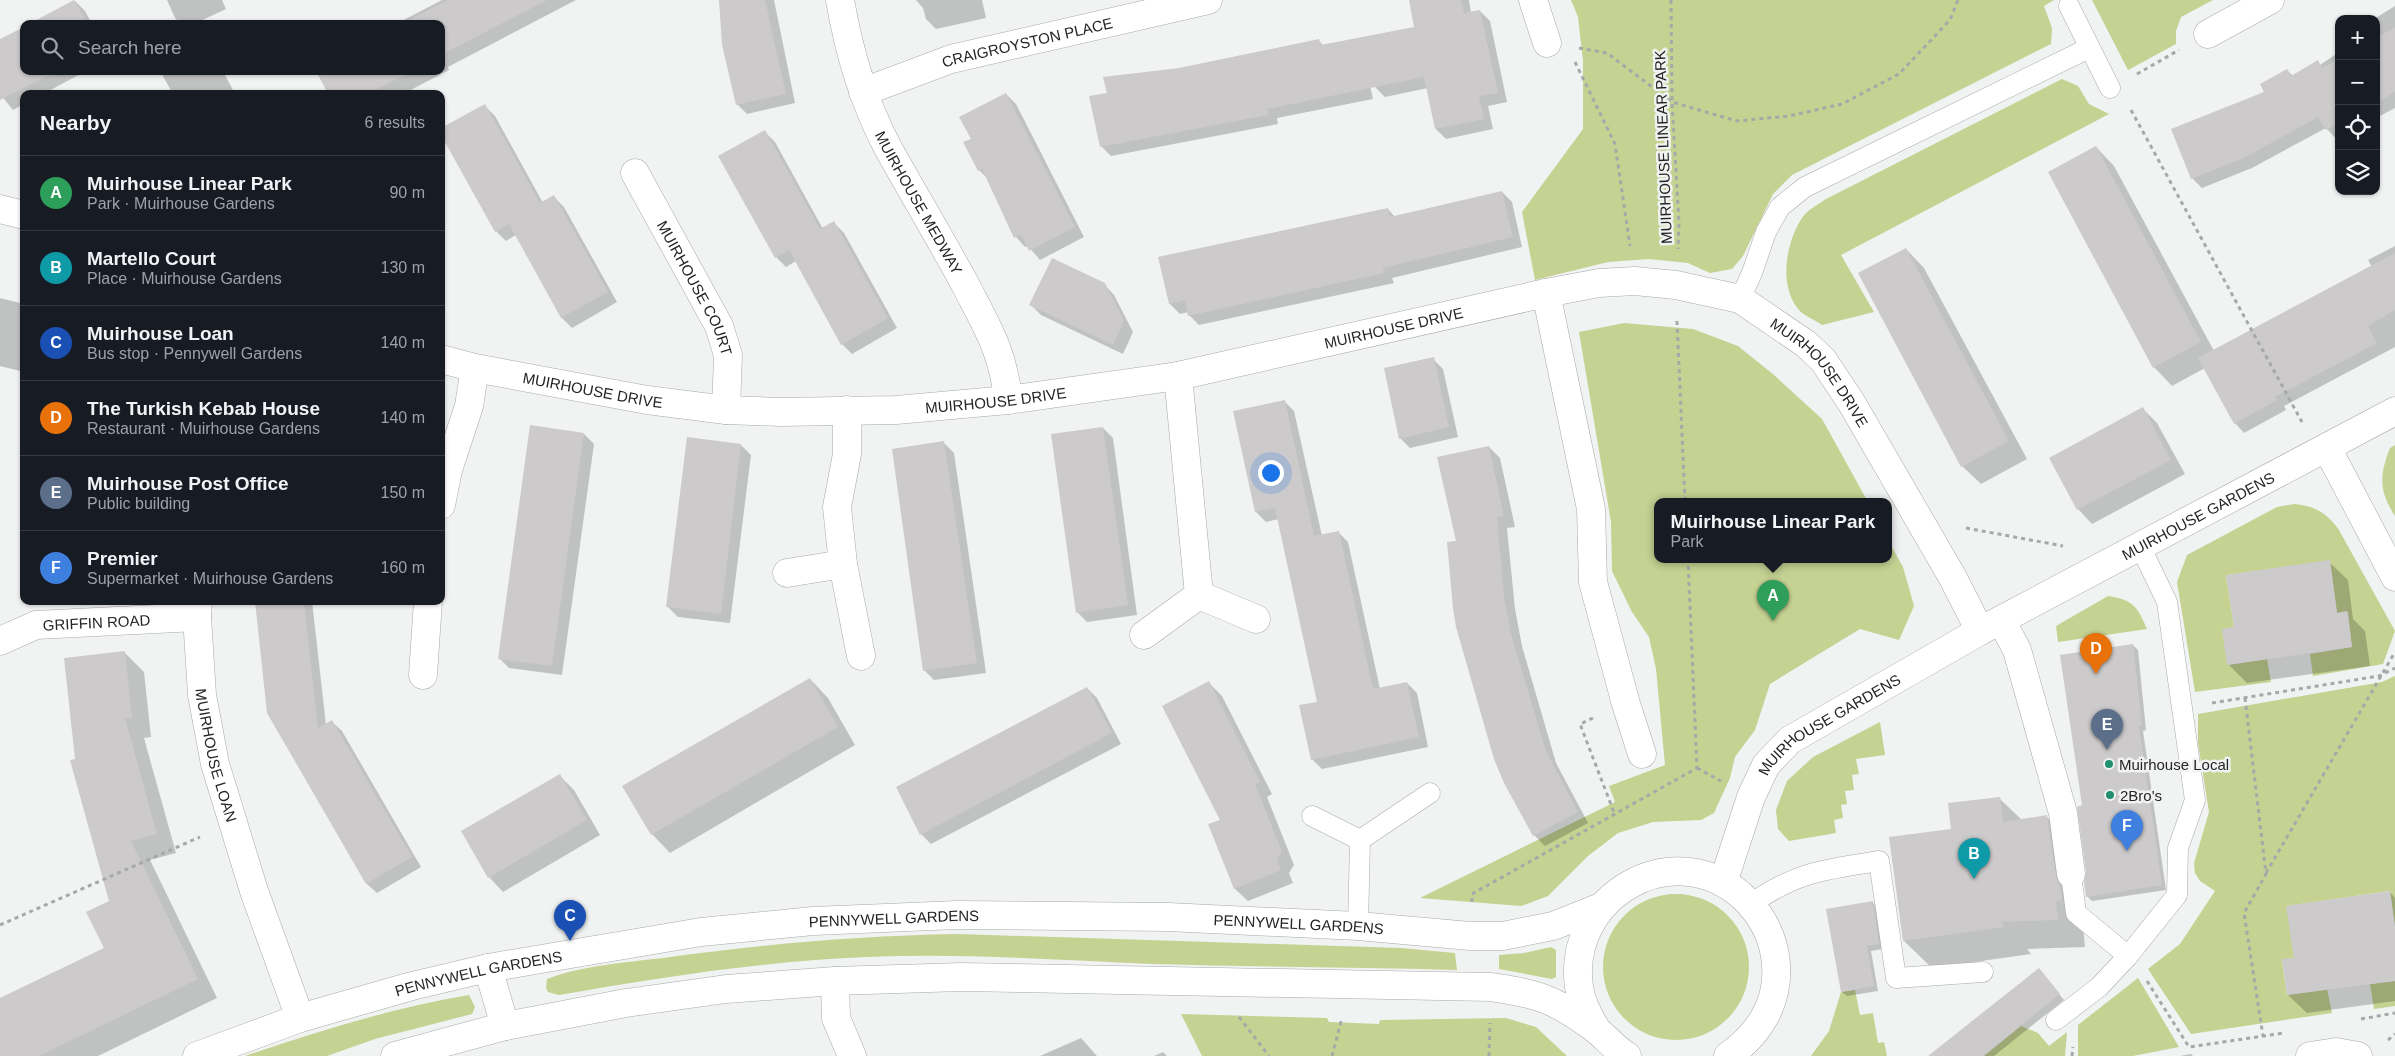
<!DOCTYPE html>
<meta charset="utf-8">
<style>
:root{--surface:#171b24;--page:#242831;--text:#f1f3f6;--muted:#9ea1a6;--line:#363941;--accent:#1f8f70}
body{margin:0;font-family:Helvetica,sans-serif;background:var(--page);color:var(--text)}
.controls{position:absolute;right:15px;top:15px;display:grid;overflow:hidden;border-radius:10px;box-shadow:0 1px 4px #0004}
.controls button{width:45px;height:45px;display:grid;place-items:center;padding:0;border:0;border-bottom:1px solid var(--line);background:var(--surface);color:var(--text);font:25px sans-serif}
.you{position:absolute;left:1270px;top:472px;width:18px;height:18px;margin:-12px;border:4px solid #fff;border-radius:50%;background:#1a73e8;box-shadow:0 0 0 8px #1a73e833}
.badge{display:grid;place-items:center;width:32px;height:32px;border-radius:50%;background:var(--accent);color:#fff;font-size:16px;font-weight:700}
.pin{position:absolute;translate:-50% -41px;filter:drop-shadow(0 1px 2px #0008)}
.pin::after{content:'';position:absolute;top:26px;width:18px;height:15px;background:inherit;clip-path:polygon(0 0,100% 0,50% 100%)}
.popup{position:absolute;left:1654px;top:498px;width:238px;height:65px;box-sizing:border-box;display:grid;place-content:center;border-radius:10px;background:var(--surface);filter:drop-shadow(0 1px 4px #0005);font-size:16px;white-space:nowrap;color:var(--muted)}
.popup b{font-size:19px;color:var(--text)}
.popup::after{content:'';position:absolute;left:50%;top:100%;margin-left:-10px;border:10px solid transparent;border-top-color:var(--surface)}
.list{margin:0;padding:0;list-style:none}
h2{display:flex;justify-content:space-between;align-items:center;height:65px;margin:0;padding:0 20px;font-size:21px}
h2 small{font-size:16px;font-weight:400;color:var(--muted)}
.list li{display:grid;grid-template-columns:32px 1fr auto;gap:15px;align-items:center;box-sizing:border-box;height:75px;padding:0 20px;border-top:1px solid var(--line)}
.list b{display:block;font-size:19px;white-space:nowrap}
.list p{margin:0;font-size:16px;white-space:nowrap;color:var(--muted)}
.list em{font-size:16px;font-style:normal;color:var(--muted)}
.icon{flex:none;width:28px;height:28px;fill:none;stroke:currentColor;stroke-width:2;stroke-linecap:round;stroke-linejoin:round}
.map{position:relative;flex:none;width:2395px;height:1056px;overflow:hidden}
.search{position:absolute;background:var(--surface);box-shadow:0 1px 4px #0004;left:20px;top:20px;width:425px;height:55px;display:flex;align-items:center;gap:12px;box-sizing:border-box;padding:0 18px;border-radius:10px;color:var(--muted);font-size:19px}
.panel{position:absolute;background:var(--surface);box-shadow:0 1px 4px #0004;left:20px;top:90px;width:425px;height:515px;border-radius:10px}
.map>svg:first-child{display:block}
.green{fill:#c5d292}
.shadow{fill:#0003}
.building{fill:#cccacb}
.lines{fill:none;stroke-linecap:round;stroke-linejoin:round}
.service-casing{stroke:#a8a9aa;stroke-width:21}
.pedestrian-casing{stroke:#a8a9aa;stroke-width:29}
.minor-casing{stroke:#a8a9aa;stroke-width:29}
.path{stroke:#a7a8a8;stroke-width:3;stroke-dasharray:4 4;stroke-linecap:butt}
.service{stroke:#fff;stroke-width:20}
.pedestrian{stroke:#fff;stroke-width:28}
.minor{stroke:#fff;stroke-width:28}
.poi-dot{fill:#1f8f70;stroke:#f1f2f2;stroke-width:2}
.labels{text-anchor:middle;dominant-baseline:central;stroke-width:5;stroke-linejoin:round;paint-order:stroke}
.street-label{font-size:15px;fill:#252525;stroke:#f1f2f2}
.poi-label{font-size:15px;fill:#252525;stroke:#f1f2f2;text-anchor:start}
</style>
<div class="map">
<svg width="2395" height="1056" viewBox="0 0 2395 1056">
<rect width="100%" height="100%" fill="#f1f2f2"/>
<!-- green -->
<g class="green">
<polygon points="1571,0 2054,0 2044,6 2052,28 2051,44 1792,175 1773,194 1743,256 1732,269 1710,273 1688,263 1649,259 1608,262 1535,280 1522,212 1583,129 1583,61 1578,17"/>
<polygon points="2092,0 2213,0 2181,17 2176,31 2176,44 2128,70"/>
<path d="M2062,79l16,7 11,18 20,10 -268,141 33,57 -52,13c-6,-5 -18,-9 -23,-15 -21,-24 -13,-68 3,-92 5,-8 17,-14 24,-19z"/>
<polygon points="1624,323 1693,329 1738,346 1774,375 1822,419 1868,502 1658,502 1658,560 1888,560 1888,540 1903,567 1914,606 1899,640 1860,629 1770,684 1755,730 1735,757 1730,778 1714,813 1701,820 1653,822 1618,833 1588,856 1548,896 1521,906 1420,898 1615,802 1609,786 1665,765 1656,669 1649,637 1632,612 1612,571 1611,522 1579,332"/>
<path d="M2395,445v71c-16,-25 -16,-40 -5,-68z"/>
<path d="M2294,504c21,2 33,9 45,26l56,101 -12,33 -70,12 -3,-22 42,-7 -4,-35 -11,1 -7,-52 -104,14 8,52 -7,38 40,-6 4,23 -76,10 -18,-110 10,-27 90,-48z"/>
<path d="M2108,596c25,4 29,10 39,33l-89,13 -2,-16z"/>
<polygon points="2395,676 2395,927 2390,891 2287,906 2294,958 2282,960 2287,995 2327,989 2332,1013 2191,1034 2148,969 2180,944 2215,891 2200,881 2195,873 2194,863 2209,812 2198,743 2198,714 2382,682"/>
<polygon points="1880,722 1885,755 1856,759 1859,774 1852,775 1854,790 1845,791 1847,804 1841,805 1843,818 1834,820 1836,833 1789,841 1778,829 1776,810 1787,781 1813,757"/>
<circle cx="1676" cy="967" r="73"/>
<path d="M957,934l444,14 54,5 2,17c-102,-3 -203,-3 -304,-6 -94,-4 -190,-11 -285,-7 -104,4 -207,20 -309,38l-11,-3 -2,-4 1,-9c33,-13 81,-17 116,-21 98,-14 195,-22 294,-24z"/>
<polygon points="1551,947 1556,950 1556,977 1552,979 1499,969 1499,955 1524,953"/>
<polygon points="2138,978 2179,1047 2133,1056 2078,1056 2078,1025"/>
<polygon points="2395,981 2395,1006 2374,1009 2370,984"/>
<polygon points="1855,990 1860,1015 1873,1013 1878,1043 1884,1042 1887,1056 1811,1056 1829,1031 1841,992"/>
<path d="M469,995l6,12 -3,7 -97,25 -48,17h-82c74,-25 147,-48 224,-61z"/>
<polygon points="1181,1014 1327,1018 1329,1022 1379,1024 1380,1020 1506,1018 1536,1027 1567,1056 1202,1056"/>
<polygon points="2021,1026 2038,1033 2049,1046 2067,1032 2065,1056 1984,1056"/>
</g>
<!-- shadow -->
<g class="shadow">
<polygon points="167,0 222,0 226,9 194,24 181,24 175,18"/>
<polygon points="442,0 576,0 448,67 449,70 403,94 329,94 318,71 441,71 441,24 396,24"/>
<polygon points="720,0 774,0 795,103 747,114 737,104"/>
<polygon points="916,0 982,0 986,18 936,29 926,19 923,8"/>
<polygon points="1410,0 1469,0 1471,13 1480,11 1490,21 1507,102 1488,106 1493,129 1446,139 1436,129 1428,88 1385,97 1375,87 1377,35 1416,28"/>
<polygon points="75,1 85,11 92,24 32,24"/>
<polygon points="2395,6 2395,108 2376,118 2376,19 2374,19"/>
<polygon points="0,41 24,71 86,71 43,94 24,94 24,104 13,110 0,94"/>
<polygon points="1319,41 1324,46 1362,50 1373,99 1277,118 1278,124 1111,156 1101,146 1108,94 1179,69"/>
<polygon points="2339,52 2339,139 2337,140 2326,128 2252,168 2202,188 2192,178 2287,70 2293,76 2320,65"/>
<polygon points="160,71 223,71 235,94 173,94"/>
<polygon points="1006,94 1016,104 1084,237 1040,260 1028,246 1025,247 1016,237 987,178 979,170 972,139"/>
<polygon points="485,106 495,116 543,203 554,197 564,207 617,302 572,328 562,318 516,235 506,241 496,231"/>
<polygon points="765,132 775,142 823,229 834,223 844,233 897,328 852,354 842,344 796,261 786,267 776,257"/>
<polygon points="2096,147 2114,166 2214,351 2372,267 2368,260 2395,246 2395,347 2284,406 2286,410 2244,433 2235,423 2205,368 2172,386 2154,367 2050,172"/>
<polygon points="1502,192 1512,202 1522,247 1392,278 1394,283 1199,325 1189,315 1189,312 1180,314 1170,304 1160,258 1388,209 1395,217"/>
<polygon points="1906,249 1924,268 2027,459 1981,484 1962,466"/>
<polygon points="1104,284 1114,295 1133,332 1123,354 1041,315 1031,305"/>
<polygon points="0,298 24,304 24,372 0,366"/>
<polygon points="1433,359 1443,369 1458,437 1410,448 1400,438"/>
<polygon points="1284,401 1294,411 1322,536 1338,532 1348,542 1380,689 1407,683 1417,693 1428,747 1322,769 1312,759 1319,702 1279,519 1266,522 1256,512 1235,412"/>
<polygon points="2143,409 2157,423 2185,474 2092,524 2078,509"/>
<polygon points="1103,428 1113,438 1137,615 1087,622 1077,612"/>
<polygon points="584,434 594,444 562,675 509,668 499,658"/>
<polygon points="944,443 954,453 986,673 934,680 924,670"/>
<polygon points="741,445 751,455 730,623 678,617 668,607"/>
<polygon points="1489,447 1500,458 1515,527 1507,528 1515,609 1522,646 1556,763 1588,823 1545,846 1534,835 1457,543"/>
<polygon points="2329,562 2348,580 2353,619 2365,631 2370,666 2247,683 2229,665 2235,628"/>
<polygon points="257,601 312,601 326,725 332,722 342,731 421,867 377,893 367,884 269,713"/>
<polygon points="2133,645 2138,650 2146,730 2143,731 2166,890 2092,901 2087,896 2088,872"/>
<polygon points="124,652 144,672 151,737 144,738 176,853 150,860 217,998 98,1056 0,1056 0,1000 106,949 110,901 76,760"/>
<polygon points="810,679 828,698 855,745 670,853 652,834"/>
<polygon points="1209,683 1222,696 1272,794 1267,797 1294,865 1289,873 1293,883 1248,901 1235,889 1209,825 1221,820"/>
<polygon points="1087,688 1097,698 1121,744 931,844 921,834"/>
<polygon points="560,776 574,790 600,835 503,892 489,877"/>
<polygon points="1999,798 2022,820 2047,817 2075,845 2085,947 2027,949 2031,954 1932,968 1904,941"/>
<polygon points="2390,892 2395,898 2395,1001 2307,1013 2288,995 2295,959"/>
<polygon points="1872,902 1877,907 1883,949 1871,951 1878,991 1847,996 1842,992"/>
<polygon points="2043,974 2064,1000 1994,1056 1930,1056"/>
<polygon points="1081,1038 1097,1056 1040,1056"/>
<polygon points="1163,1052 1167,1056 1154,1056"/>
<polygon points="2191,1054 2193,1056 2180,1056"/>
</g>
<!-- building -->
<g class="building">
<polygon points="74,0 88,24 29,24"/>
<polygon points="448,0 547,0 441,55 441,24 402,24"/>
<polygon points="719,0 765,0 786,94 736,105 722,45"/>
<polygon points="1409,0 1461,0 1464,13 1480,10 1498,93 1479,96 1484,119 1435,129 1424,77 1267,109 1268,115 1100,147 1089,96 1107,93 1103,77 1179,68 1319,39 1321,45 1414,27"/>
<polygon points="24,27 24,71 57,71 0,100 0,39"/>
<polygon points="2395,27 2395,92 2376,103 2376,38"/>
<polygon points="2339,59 2339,123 2326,130 2318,117 2242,159 2191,179 2171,129 2264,92 2260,84 2287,69 2291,76 2318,60 2322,68"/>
<polygon points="316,71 411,71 368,94 328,94"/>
<polygon points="1006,93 1075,227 1029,251 1021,234 1014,238 982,169 978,171 963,142 971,139 959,117"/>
<polygon points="485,104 540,203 554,195 608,292 561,318 509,224 495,232 441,135 441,128"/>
<polygon points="765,130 820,229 834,221 888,318 841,345 789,250 775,258 718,156"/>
<polygon points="2096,146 2201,342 2153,368 2048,172"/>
<polygon points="1502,191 1513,237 1383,268 1384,273 1188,316 1185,300 1169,304 1158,257 1388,208 1390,217"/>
<polygon points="1906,248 2009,441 1961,467 1858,273"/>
<polygon points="2395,253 2395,310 2368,326 2377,343 2275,397 2277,400 2234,424 2198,358"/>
<polygon points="1052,258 1105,283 1124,321 1113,345 1029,305"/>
<polygon points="1434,357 1449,427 1399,439 1384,368"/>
<polygon points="1285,400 1314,536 1339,531 1373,689 1407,682 1419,737 1311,760 1299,705 1317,702 1275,508 1255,512 1233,411"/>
<polygon points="2143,407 2171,460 2077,510 2049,458"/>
<polygon points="530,425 584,433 552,666 498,659"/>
<polygon points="1103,427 1128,605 1076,613 1051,434"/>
<polygon points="687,437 741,444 721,614 666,607"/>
<polygon points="944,441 977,663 923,671 892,449"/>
<polygon points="1489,446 1504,516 1497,517 1504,597 1511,634 1546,751 1578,812 1533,836 1504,783 1494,759 1456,627 1453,608 1447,542 1456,541 1437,457"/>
<polygon points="2330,560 2337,613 2347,611 2352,647 2227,665 2222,629 2234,627 2226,575"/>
<polygon points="255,601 304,601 318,728 332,720 412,857 366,884 267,713"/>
<polygon points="2133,644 2142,726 2139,726 2162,885 2086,897 2084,882 2086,872 2077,807 2082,805 2060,655"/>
<polygon points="125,651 132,718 125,718 157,834 131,841 198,979 39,1056 0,1056 0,998 104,948 86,912 109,901 70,760 75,759 64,658"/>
<polygon points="810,678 838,727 651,835 622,786"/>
<polygon points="1209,681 1260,782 1255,784 1282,852 1277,859 1281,870 1234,889 1208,824 1220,820 1162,706"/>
<polygon points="1087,687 1112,733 920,835 896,787"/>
<polygon points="560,774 587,820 488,878 461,831"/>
<polygon points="2000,797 2003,822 2047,815 2056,876 2060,885 2062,900 2056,901 2058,920 2001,922 2005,927 1903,941 1889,837 1951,829 1948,803"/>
<polygon points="2390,891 2395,927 2395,981 2287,995 2282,959 2294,958 2286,906"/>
<polygon points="1873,901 1879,944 1867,946 1874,986 1841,992 1826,909"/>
<polygon points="2039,968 2060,994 1983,1056 1928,1056"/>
</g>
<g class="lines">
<!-- service casing -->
<g class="service-casing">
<g id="service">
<polyline points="2069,6 2110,88"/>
<polyline points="1740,299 1752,273 1766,232 1780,207 1805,187 2089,48"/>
<polyline points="1312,816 1360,840 1430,793"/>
<polyline points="2071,874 2076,913 2128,956"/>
<path d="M1751,904c45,-32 75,-35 128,-43l17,117 87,-6"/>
<polyline points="1358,926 1360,840"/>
<polyline points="2056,1020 2099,987 2128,956 2177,895 2178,848 2195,800 2167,602 2140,546"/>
</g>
</g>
<!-- pedestrian casing -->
<g class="pedestrian-casing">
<polyline id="pedestrian" points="2001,620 2017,650 2063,813 2071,874"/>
</g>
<!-- minor casing -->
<g class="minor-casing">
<g id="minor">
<path id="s1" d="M840,0c9,52 23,101 48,148 25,45 52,90 77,136 21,41 39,69 43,116"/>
<polyline points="1533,0 1547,43"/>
<polyline points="2208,34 2270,0"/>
<path id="s2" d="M863,92l88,-33 257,-59"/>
<path id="s3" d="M635,173l84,153 9,29 -2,55"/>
<polyline points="0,209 24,215"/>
<polyline points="1546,293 1591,509 1593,582 1626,704 1642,754"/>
<path id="s4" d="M441,359l34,9 172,32 79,10 55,2 115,-2 112,-10 170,-24 368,-83 53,-10 36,-2 41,4 64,14 66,45 17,16 28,42 102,176 27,53"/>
<polyline points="1178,376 1199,595"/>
<polyline points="847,410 847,454 837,507 843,564 861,656"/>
<polyline points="2327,448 2395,577"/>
<polyline points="441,505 448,470 469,406 475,368"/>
<polyline points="787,573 843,564"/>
<path id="s5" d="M198,601l-1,16 5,78 13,69 39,127 46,127"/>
<polyline points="1144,635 1199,595 1256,619"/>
<path id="s6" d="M0,641l36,-16 161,-8"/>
<polyline points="423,675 428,601"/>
<path id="s7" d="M1723,883l28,-86 15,-32 24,-25 190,-109 415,-220"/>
<polyline points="488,968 505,1026"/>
<polyline points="835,981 836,1018 852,1056"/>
<path d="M1596,1029c-7,-13 -15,-26 -17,-42 -13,-91 95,-153 164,-90 19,18 31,41 33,67 3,39 -17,70 -48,92"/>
<path id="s8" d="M197,1056l103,-38 112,-32 76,-18 213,-36 112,-11 144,-6 211,2 190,9 112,10h33l50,-10 48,-19"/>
<path d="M395,1056l110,-30 121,-23 100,-14 109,-8 126,-4 529,10c47,6 66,13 104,41 12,9 20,20 33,28"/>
<polyline points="2310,1056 2336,1052 2358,1056"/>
</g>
</g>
<!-- path -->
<g class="path">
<polyline points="1671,0 1672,102 1679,223 1678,249"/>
<polyline points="1579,48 1607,53 1672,102 1737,121 1789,116 1842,104 1899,74 1950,20 1958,0"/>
<polyline points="1575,62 1615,144 1630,246"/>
<polyline points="2137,74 2179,50"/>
<polyline points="2131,110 2302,422"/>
<polyline points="1677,321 1685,502"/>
<polyline points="1966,528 2063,546"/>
<polyline points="2245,698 2266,874 2244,913 2263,1036"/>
<polyline points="2212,703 2379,676 2395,668"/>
<polyline points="1593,718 1580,724 1615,815"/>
<polyline points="1697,768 1721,781"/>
<polyline points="2266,873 2395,652"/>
<polyline points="1472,902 1472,894 1697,768 1688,560"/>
<polyline points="0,925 200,837"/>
<polyline points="2147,981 2189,1047 2284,1033"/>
<polyline points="1239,1017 1269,1056"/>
<polyline points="2361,1019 2395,1013"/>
<polyline points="2388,1040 2395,1034"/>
<polyline points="1332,1056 1342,1018"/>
<polyline points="1489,1056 1490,1023"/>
<polyline points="2072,1056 2073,1047"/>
</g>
<!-- service -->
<use href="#service" class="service"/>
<!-- pedestrian -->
<use href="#pedestrian" class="pedestrian"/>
<!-- minor -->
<use href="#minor" class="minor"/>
</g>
<!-- markers -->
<g class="poi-dot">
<circle cx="2109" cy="764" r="5"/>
<circle cx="2110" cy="795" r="5"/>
</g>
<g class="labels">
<!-- street labels -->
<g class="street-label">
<text stroke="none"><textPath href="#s2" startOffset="172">CRAIGROYSTON PLACE</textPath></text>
<text transform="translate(1663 147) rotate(-92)">MUIRHOUSE LINEAR PARK</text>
<text stroke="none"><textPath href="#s1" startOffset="219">MUIRHOUSE MEDWAY</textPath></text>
<text stroke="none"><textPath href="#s3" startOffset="130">MUIRHOUSE COURT</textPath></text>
<text stroke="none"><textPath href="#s4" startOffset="965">MUIRHOUSE DRIVE</textPath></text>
<text stroke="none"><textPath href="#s4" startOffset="1428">MUIRHOUSE DRIVE</textPath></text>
<text stroke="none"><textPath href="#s4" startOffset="155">MUIRHOUSE DRIVE</textPath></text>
<text stroke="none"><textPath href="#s4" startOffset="560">MUIRHOUSE DRIVE</textPath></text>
<text stroke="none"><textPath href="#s7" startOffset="626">MUIRHOUSE GARDENS</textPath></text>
<text stroke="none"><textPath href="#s6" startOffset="100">GRIFFIN ROAD</textPath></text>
<text stroke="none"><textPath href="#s7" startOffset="201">MUIRHOUSE GARDENS</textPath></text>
<text stroke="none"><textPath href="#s5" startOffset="156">MUIRHOUSE LOAN</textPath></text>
<text stroke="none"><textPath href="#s8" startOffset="714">PENNYWELL GARDENS</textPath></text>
<text stroke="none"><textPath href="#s8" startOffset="1119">PENNYWELL GARDENS</textPath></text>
<text stroke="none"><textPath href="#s8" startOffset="294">PENNYWELL GARDENS</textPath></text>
</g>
<!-- poi labels -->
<g class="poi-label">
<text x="2119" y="764">Muirhouse Local</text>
<text x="2120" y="795">2Bro's</text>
</g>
</g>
</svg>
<div class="controls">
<button>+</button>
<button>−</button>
<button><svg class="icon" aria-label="locate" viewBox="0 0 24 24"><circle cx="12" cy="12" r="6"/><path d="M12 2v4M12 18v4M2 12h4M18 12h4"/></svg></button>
<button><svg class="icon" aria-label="layers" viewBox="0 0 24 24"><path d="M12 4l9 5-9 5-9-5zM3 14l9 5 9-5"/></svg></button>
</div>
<div class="you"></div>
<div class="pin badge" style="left:1773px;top:621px;background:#2e9e5b">A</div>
<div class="popup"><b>Muirhouse Linear Park</b>Park</div>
<div class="pin badge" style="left:1974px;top:879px;background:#0f9aa8">B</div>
<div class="pin badge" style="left:570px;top:941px;background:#1a4fb4">C</div>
<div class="pin badge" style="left:2096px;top:674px;background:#e8710a">D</div>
<div class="pin badge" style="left:2107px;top:750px;background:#5c6f8a">E</div>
<div class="pin badge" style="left:2127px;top:851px;background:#3f7fe0">F</div>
<div class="search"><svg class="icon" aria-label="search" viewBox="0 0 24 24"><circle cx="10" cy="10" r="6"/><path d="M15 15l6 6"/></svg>Search here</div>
<section class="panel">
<h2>Nearby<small>6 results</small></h2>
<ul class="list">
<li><span class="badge" style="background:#2e9e5b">A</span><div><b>Muirhouse Linear Park</b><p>Park · Muirhouse Gardens</p></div><em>90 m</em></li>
<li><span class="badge" style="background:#0f9aa8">B</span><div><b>Martello Court</b><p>Place · Muirhouse Gardens</p></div><em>130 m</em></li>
<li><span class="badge" style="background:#1a4fb4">C</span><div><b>Muirhouse Loan</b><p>Bus stop · Pennywell Gardens</p></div><em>140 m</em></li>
<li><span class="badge" style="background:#e8710a">D</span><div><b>The Turkish Kebab House</b><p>Restaurant · Muirhouse Gardens</p></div><em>140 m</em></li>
<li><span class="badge" style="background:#5c6f8a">E</span><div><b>Muirhouse Post Office</b><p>Public building</p></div><em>150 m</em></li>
<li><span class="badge" style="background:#3f7fe0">F</span><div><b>Premier</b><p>Supermarket · Muirhouse Gardens</p></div><em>160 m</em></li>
</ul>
</section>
</div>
